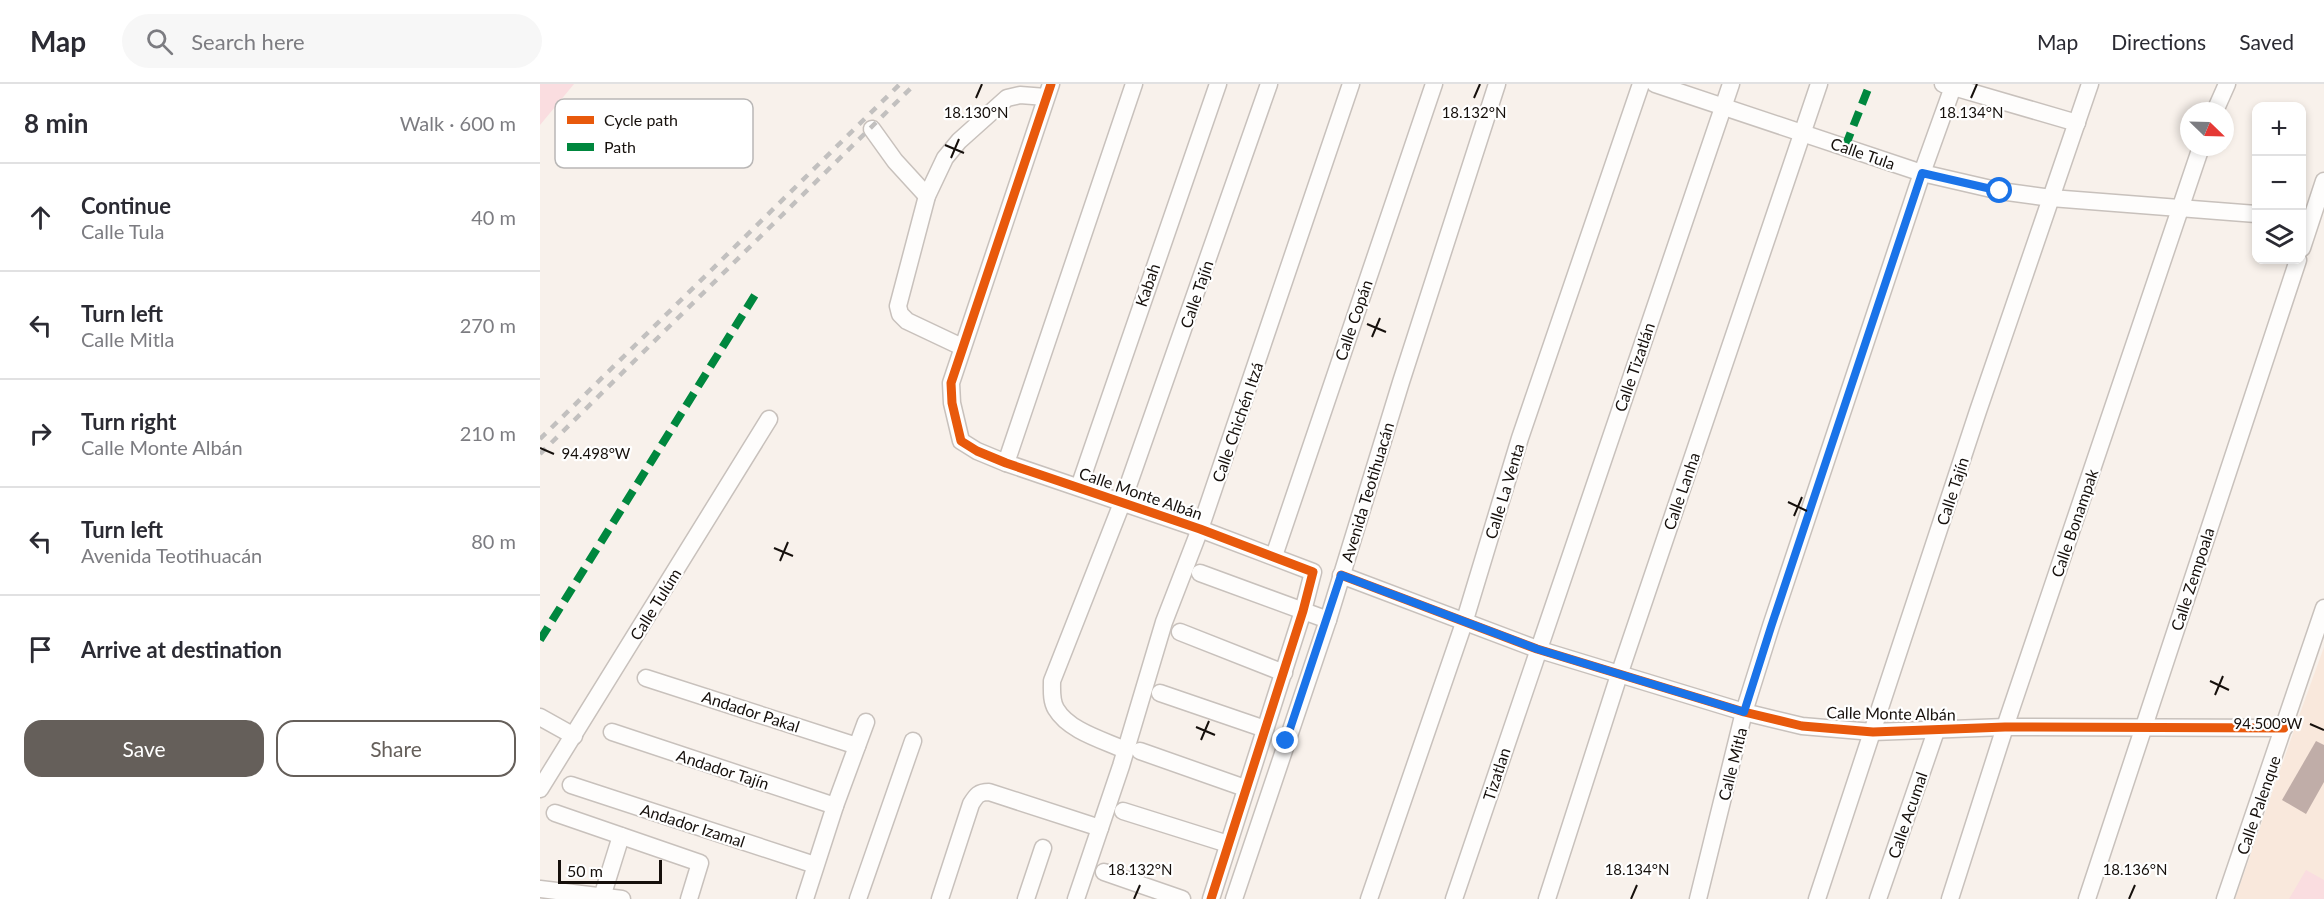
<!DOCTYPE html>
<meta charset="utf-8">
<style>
:root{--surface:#fff;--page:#f7f7f7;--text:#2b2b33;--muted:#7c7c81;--line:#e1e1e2;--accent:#655f5a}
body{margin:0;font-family:Lato,sans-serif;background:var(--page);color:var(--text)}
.controls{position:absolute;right:18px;top:18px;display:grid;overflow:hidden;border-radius:12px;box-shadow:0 3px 9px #0003}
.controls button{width:54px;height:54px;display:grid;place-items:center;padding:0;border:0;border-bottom:2px solid var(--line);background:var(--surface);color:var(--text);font:30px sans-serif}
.compass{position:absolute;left:1640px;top:18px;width:54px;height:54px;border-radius:50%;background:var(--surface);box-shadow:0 3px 9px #0003;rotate:113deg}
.scale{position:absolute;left:18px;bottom:15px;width:104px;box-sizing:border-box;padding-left:6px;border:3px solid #16100c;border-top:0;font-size:16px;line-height:21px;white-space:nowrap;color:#16100c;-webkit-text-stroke:4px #fff;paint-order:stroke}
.stop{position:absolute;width:18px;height:18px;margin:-14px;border:4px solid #1a73e8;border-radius:50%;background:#fff}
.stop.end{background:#1a73e8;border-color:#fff;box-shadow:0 2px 6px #0008}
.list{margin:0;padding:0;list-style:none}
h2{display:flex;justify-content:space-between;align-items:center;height:78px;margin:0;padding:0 24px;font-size:26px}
h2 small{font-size:20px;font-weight:400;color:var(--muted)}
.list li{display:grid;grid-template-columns:39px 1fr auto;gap:18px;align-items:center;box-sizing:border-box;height:108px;padding:0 24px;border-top:2px solid var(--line)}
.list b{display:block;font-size:22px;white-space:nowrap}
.list p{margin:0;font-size:20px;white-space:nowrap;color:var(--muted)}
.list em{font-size:20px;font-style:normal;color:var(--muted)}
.actions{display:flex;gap:12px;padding:18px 24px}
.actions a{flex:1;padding:14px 0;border:2px solid var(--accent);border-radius:18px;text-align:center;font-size:21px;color:var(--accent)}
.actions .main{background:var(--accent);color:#fff}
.icon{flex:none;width:33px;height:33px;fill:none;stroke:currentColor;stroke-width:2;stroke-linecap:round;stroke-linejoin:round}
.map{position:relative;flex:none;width:1784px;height:815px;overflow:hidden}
header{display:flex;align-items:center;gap:36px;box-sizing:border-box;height:84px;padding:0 30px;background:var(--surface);border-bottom:2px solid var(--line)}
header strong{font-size:28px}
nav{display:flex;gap:33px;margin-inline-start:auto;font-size:21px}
.search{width:420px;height:54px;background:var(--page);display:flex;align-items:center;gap:15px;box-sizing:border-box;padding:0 21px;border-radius:33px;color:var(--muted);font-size:22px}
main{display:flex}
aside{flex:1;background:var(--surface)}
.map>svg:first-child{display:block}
.built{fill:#f9e8dc}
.green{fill:#fadde0}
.building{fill:#c0ada8}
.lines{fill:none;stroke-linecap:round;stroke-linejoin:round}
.minor-casing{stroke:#c8c1bc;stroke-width:19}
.minor{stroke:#fefdfc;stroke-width:16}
.rail{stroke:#c2c0bf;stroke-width:4.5;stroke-dasharray:8 8;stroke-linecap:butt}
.quiet{stroke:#00873e;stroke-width:8;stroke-dasharray:15 8;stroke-linecap:butt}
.cycleway-casing{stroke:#fff;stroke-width:13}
.cycleway{stroke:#e8590c;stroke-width:9}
.route{stroke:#1a73e8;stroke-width:8}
.ticks{fill:none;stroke:#16100c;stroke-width:2}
.labels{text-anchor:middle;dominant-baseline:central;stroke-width:4.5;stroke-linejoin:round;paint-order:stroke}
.street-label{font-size:16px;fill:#16100c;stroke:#fff}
.key{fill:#fff;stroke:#b9b7b6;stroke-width:1.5}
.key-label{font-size:16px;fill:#16100c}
.ticks-label{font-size:15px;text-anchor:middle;fill:#16100c;stroke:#fff;stroke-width:4.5;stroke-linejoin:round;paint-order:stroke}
</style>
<header>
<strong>Map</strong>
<div class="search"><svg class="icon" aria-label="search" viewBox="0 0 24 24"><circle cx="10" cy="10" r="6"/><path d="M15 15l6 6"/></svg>Search here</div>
<nav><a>Map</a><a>Directions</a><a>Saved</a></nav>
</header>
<main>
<aside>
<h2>8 min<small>Walk · 600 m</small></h2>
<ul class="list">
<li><svg class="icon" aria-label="ahead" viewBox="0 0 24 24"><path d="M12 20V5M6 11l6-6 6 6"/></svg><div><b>Continue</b><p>Calle Tula</p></div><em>40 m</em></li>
<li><svg class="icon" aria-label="left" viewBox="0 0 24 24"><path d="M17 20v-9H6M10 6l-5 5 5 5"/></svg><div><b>Turn left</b><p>Calle Mitla</p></div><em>270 m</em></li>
<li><svg class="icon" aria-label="right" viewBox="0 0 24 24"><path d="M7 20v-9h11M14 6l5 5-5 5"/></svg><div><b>Turn right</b><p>Calle Monte Albán</p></div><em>210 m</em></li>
<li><svg class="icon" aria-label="left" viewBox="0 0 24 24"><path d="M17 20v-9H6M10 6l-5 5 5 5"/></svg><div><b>Turn left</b><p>Avenida Teotihuacán</p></div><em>80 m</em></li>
<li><svg class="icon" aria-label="arrive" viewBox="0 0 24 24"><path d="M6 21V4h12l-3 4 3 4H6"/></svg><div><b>Arrive at destination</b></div></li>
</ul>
<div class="actions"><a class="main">Save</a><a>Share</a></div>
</aside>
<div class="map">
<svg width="1784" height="815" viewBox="0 0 1784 815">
<rect width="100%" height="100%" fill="#f8f1eb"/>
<!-- built -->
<polygon class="built" points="1784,563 1784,815 1695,815 1758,635"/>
<!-- green -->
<g class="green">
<polygon points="0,0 34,0 0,41"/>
<polygon points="1766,786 1784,796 1784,815 1749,815"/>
</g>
<!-- building -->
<polygon class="building" points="1776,657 1784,661 1784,698 1766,730 1742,716"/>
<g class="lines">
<!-- minor casing -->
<g class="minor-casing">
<g id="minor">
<polyline points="511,0 411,299 412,319 421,357 437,367 466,379 660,445 773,488 763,527 671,815"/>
<polyline points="1115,0 1382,89 1460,107 1511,114 1716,130"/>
<polyline points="1403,0 1537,39"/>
<polyline points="1675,27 1687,0"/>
<polyline points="332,45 355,77 387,112"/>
<polyline points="1762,164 1784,97"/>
<polyline points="422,263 367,237 360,230 358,222 387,112 405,74 419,57 467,14 480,11 506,13"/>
<polyline points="466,379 594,0"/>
<polyline points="539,403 678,0"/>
<polyline points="734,472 894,0"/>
<polyline points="660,489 788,536"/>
<polyline points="801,491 997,565 1204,628 1262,642 1333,648 1465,643 1744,644"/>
<polyline points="640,548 744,589"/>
<polyline points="106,594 317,662"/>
<polyline points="620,609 725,645"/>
<polyline points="0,633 34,652"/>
<polyline points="72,648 295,722"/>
<path d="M585,666c-22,-10 -56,-19 -69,-41 -5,-8 -4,-19 -4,-28l70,-178 147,-419"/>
<polyline points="600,667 705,704"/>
<polyline points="31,701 275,781"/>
<polyline points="0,705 229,335"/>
<polyline points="583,727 688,760"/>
<polyline points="15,729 160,779 149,815"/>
<polyline points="564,788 642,815"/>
<polyline points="0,805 82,815"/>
<polyline points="62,813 81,752"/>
<polyline points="265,815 295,722 326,638"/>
<polyline points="318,815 373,657"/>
<path d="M400,815l31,-95c5,-8 7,-12 18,-12l111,36"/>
<polyline points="486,815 503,764"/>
<polyline points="536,815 581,682 624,538 660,445 811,0"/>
<polyline points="694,815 788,536 861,298 957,0"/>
<polyline points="829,815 924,539 980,354 1101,0"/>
<polyline points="914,815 1191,0"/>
<polyline points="1007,815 1079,591 1279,0"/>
<polyline points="1158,815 1204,628 1231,542 1382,89 1414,0"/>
<polyline points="1277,815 1438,327 1550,0"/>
<polyline points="1338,815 1396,647"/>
<polyline points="1410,815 1465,643 1661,63"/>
<polyline points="1547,815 1758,176"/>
<polyline points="1685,815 1784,524"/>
</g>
</g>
<!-- minor -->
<use href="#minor" class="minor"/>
<!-- rail -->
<g class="rail">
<polyline points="0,355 360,0"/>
<polyline points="0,370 375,0"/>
</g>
<!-- quiet -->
<g class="quiet">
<polyline points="1305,63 1330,0"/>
<polyline points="0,556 215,211"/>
</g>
<!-- cycleway casing -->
<g class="cycleway-casing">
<g id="cycleway">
<polyline points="511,0 411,299 412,319 421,357 437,367 466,379 660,445 773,488 763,527 671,815"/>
<polyline points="801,491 997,565 1204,628 1262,642 1333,648 1465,643 1744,644"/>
</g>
</g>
<!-- cycleway -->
<use href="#cycleway" class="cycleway"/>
</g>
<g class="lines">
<!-- route -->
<polyline class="route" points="746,657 801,491 997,565 1204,628 1231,543 1382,89 1460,107"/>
</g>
<!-- ticks -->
<path class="ticks" d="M436,14l6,-14M934,14l6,-14M1431,14l6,-14M405,61l19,8M411,74l8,-19M827,240l19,8M832,253l8,-19M0,364l14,6M1248,418l19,9M1254,432l8,-19M234,464l19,8M240,477l8,-19M1670,597l19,9M1675,611l8,-19M1770,640l14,6M656,643l19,8M661,656l8,-19M594,815l6,-14M1091,815l6,-14M1589,815l6,-14"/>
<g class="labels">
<!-- street labels -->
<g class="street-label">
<text transform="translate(1323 69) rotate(19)">Calle Tula</text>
<text transform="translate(607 201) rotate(-71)">Kabah</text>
<text transform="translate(656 210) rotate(-71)">Calle Tajín</text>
<text transform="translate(813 236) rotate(-71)">Calle Copán</text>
<text transform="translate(1094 283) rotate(-71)">Calle Tizatlán</text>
<text transform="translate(697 338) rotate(-71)">Calle Chichén Itzá</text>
<text transform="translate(964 407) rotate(-73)">Calle La Venta</text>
<text transform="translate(1141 407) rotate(-71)">Calle Lanha</text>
<text transform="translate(1412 407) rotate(-72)">Calle Tajín</text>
<text transform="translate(827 408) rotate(-73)">Avenida Teotihuacán</text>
<text transform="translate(601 409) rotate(19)">Calle Monte Albán</text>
<text transform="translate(1534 439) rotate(-71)">Calle Bonampak</text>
<text transform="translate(1652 495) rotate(-72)">Calle Zempoala</text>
<text transform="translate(115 520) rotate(-58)">Calle Tulúm</text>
<text transform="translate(211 627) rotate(18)">Andador Pakal</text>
<text transform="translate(1351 629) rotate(1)">Calle Monte Albán</text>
<text transform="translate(1192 680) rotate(-76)">Calle Mitla</text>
<text transform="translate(183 685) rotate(18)">Andador Tajín</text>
<text transform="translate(956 690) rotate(-72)">Tizatlan</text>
<text transform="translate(1718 721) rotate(-71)">Calle Palenque</text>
<text transform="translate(1367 731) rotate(-71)">Calle Acumal</text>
<text transform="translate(153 741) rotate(18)">Andador Izamal</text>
</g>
</g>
<!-- legend -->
<rect x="15" y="15" width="198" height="69" rx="9" class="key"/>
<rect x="27" y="32" width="27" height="8" fill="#e8590c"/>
<rect x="27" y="59" width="27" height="8" fill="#00873e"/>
<g class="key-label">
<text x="64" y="42">Cycle path</text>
<text x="64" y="69">Path</text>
</g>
<g class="ticks-label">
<text x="436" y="34">18.130°N</text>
<text x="934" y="34">18.132°N</text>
<text x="1431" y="34">18.134°N</text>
<text x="56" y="375">94.498°W</text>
<text x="1728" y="645">94.500°W</text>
<text x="600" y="791">18.132°N</text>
<text x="1097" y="791">18.134°N</text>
<text x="1595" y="791">18.136°N</text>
</g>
</svg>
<div class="controls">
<button>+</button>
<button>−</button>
<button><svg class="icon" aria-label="layers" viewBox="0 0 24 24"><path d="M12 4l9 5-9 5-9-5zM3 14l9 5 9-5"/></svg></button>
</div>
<svg class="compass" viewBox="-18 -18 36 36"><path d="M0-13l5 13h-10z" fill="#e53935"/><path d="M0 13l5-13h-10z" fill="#7c7c81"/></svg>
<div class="scale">50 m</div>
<div class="stop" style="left:1460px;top:107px"></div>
<div class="stop end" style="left:746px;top:657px"></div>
</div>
</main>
